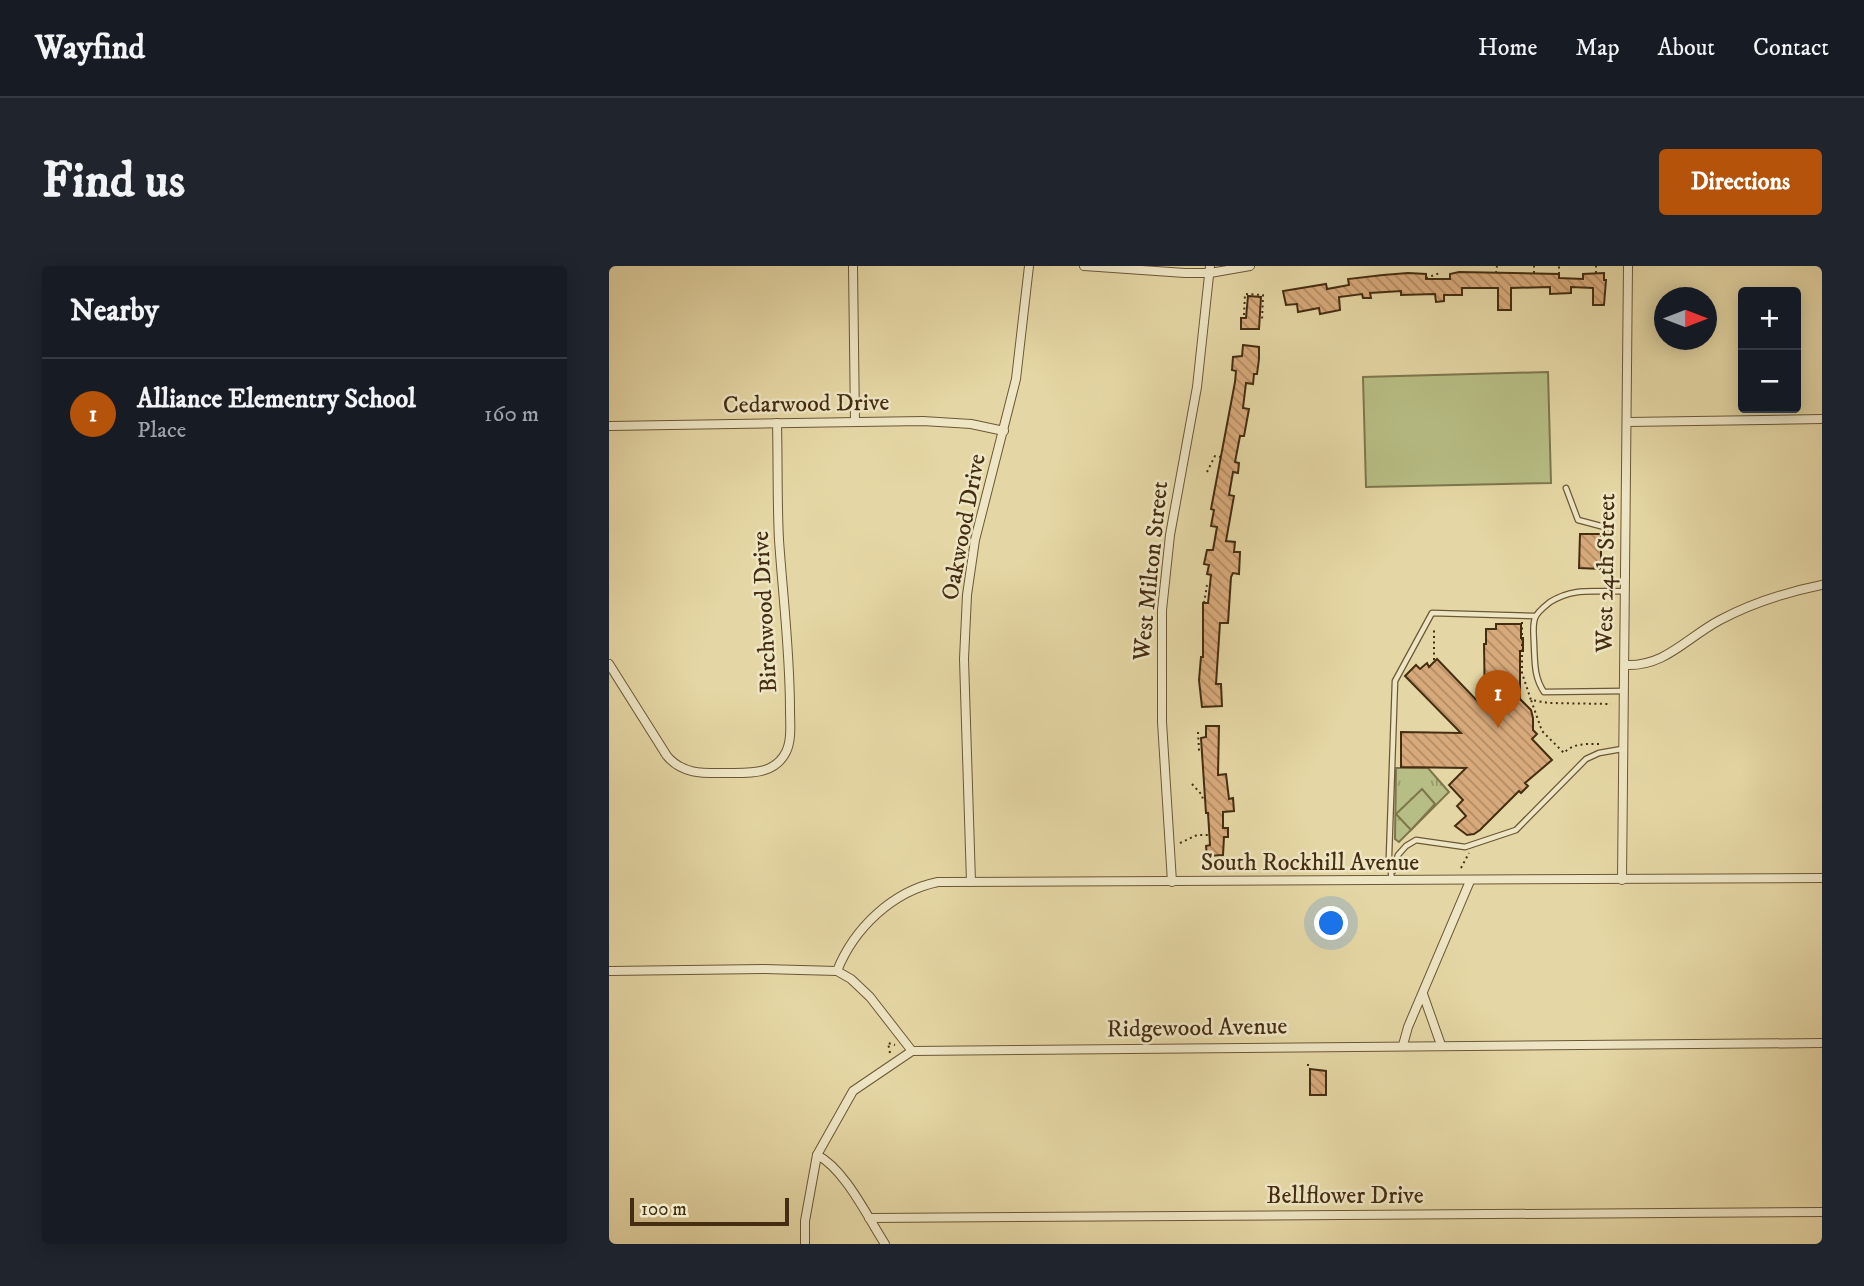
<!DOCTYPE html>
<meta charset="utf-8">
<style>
:root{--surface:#171b24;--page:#20242c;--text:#f1f3f6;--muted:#9ea1a6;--line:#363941;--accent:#b45309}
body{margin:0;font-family:"IM FELL DW Pica",serif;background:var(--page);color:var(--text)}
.controls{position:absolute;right:21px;top:21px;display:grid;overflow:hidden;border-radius:7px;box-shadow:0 4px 18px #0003}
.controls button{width:63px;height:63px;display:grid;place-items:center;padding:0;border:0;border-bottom:2px solid var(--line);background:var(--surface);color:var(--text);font:35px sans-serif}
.compass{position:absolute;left:1045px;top:21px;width:63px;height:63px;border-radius:50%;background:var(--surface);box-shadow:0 4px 18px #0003;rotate:90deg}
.scale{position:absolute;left:21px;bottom:18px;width:159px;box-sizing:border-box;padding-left:7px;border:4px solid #442d11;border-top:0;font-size:19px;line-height:24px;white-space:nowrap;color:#442d11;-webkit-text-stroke:5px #eee5c4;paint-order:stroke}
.you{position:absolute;left:723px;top:658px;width:24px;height:24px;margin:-18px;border:5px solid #fff;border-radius:50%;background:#1a73e8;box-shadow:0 0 0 10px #1a73e833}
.badge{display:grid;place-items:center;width:46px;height:46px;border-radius:50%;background:var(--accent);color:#fff;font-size:23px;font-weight:700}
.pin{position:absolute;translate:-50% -58px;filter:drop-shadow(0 2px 4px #0008)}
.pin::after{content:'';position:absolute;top:37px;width:24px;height:21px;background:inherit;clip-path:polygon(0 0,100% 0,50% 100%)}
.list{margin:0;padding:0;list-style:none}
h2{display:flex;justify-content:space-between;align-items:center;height:91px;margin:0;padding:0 28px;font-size:30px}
h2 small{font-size:23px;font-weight:400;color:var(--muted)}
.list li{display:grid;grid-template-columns:46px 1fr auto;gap:21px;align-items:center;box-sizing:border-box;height:112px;padding:0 28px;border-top:2px solid var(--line)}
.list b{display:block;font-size:26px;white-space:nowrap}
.list p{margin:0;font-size:23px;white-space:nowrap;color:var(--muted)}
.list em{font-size:23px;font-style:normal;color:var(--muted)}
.map{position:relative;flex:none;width:1213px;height:978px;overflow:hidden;border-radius:7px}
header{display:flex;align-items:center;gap:42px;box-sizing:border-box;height:98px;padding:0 35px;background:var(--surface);border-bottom:2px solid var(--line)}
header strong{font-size:33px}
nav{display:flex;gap:38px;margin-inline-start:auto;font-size:24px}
.intro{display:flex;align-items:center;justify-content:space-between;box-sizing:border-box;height:168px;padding:0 42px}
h1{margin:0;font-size:49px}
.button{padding:18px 32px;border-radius:7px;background:var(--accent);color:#fff;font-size:24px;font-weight:700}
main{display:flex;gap:42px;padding:0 42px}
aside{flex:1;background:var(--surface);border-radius:7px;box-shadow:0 4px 18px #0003}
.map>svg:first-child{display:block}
.park{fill:url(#park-tufts);stroke:#7e764b;stroke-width:2}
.pitch{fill:#b7be85;stroke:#7e764b;stroke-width:2}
.building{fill:url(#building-back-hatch);stroke:#442d11;stroke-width:2}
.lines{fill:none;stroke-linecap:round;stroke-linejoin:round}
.lane-casing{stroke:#6c5836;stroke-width:7}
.street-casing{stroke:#6c5836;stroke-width:10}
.path{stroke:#442d11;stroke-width:2;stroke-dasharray:2 3.5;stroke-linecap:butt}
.lane{stroke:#eee5c4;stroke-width:4.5}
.street{stroke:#eee5c4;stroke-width:8}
.labels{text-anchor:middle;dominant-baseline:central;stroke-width:5;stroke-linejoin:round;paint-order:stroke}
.street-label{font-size:24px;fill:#442d11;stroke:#eee5c4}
</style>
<header>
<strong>Wayfind</strong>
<nav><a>Home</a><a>Map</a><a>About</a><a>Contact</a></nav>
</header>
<div class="intro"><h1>Find us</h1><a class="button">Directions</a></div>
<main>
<aside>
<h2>Nearby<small></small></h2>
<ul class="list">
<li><span class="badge">1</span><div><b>Alliance Elementry School</b><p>Place</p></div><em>160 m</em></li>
</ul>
</aside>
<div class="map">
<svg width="1213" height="978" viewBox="0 0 1213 978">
<defs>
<pattern id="park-tufts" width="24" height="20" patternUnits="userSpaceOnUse" patternTransform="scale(1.75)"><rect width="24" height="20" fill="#b7be85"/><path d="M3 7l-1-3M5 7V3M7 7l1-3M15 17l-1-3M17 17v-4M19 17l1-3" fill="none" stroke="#969b6b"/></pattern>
<pattern id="building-back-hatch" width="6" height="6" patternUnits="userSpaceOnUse" patternTransform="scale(1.75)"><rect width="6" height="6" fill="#d8aa7b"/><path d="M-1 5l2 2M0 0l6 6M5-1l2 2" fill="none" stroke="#b18b63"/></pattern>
</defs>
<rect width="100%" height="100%" fill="#e5d7a5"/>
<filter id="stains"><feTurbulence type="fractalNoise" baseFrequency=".00286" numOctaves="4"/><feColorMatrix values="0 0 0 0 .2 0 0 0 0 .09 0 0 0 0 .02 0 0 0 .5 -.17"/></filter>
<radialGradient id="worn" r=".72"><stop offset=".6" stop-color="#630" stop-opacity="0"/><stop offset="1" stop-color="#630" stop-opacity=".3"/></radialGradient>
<!-- park -->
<polygon class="park" points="787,502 819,502 840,526 790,576 786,573"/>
<!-- pitch -->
<g class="pitch">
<polygon points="939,106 942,217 757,221 754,111"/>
<polygon points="813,523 826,538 802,564 787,548"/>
</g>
<!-- building -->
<g class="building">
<polygon points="850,6 950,8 950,12 974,13 974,8 995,7 995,14 997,14 995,39 984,39 984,22 962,21 962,27 941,28 941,21 902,22 902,44 889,44 889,22 853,22 853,29 835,29 835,35 827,36 826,28 792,29 792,25 761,27 762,32 754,32 753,28 730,31 731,44 711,48 710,42 689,46 688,38 677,39 674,25 717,18 718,23 740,19 739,13 774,9 799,7 817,8 817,13 841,13 841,8"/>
<polygon points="639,30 652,31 650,63 632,63 632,52 637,52"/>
<polygon points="634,79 650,81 650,93 648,108 645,108 644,118 637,117 634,142 640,143 635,170 631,170 626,196 630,197 629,207 624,206 620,229 625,230 617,275 626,276 625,286 631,286 630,308 624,307 622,311 619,357 611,357 607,418 612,418 613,440 593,441 590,414 592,391 594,391 594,337 599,337 602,309 598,308 600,299 595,298 598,284 604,284 608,261 602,260 605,244 602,243 626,116 627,105 623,104 624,91 633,90"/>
<polygon points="971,268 992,268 992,303 970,302"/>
<polygon points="887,358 912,358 912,372 914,372 914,385 911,385 911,433 922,444 924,452 924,464 928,468 923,473 943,494 916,517 919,520 912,527 910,525 871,564 865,568 858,569 846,560 857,550 848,540 854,534 840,519 857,502 792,501 792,466 852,467 796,410 807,399 811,403 818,397 820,401 828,393 876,443 875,378 877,378 877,363 887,363"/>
<polygon points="597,460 610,460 609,509 617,508 620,533 624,532 625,545 614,546 614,562 619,562 619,571 615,571 614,589 598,590 597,580 601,579 599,547 597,547 592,472 597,471"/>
<polygon points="701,803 717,805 717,829 701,829"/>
</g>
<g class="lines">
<!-- lane casing -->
<g class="lane-casing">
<g id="lane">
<polyline points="957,222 969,254 1003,263"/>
<path d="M1016,325c-29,2 -49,-5 -75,11 -5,4 -13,10 -15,16 -3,8 -1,19 -1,27 1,18 0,32 10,47l81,-1"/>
<polyline points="784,605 789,589 797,580 807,574 856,581 907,564 977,493 990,487 1013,483"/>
<polyline points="783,615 780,590 786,415 823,347 926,350"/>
</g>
</g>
<!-- street casing -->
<g class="street-casing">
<g id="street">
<polyline points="244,0 246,156"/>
<polyline points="475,0 576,7 601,7 641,0"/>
<polyline points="1018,156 1213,153"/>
<polyline points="0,160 314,155 362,158 395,165"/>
<path d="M0,398l58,92c17,20 40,17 64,17 21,0 44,1 55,-21 6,-12 4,-29 4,-42 0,-57 -7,-113 -11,-170 -2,-39 -1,-78 -2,-117"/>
<path d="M1016,399c40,2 61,-27 95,-45 32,-17 67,-28 102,-35"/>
<polyline points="1013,614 1019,0"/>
<polyline points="362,616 355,393 358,329 366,274 407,113 420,0"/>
<polyline points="563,616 553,456 553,344 561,269 588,121 601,0"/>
<polyline points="0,705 155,703 228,705 242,713 261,731 303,785"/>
<path d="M228,705c17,-43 56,-80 101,-89l884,-4"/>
<polyline points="814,728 832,779"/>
<polyline points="794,779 799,761 861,615"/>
<polyline points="303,785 1213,777"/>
<path d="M208,889c28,14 51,63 68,89"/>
<polyline points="260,952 1213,946"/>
<polyline points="196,978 196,955 208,889 244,825 303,785"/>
</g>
</g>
<!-- path -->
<g class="path">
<polyline points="887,7 888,0"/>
<polyline points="925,7 925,0"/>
<polyline points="987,7 987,0"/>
<polyline points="950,8 950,0"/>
<polyline points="817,12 831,7"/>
<polyline points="635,49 636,28 654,29 653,55"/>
<polyline points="598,206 606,190 611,191"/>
<polyline points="595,337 598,319"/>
<polyline points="913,356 913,407 922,434"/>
<polyline points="825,394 825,361"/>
<polyline points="589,466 590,484 593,484"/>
<path d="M990,478c-13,0 -26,-1 -35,9l-22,-22 -11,-31 18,3 62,1"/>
<polyline points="583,518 593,529 594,534 596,534"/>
<polyline points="571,577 588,569 600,569"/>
<polyline points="852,602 860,587"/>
<polyline points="281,787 279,777 286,779"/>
<polyline points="698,799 703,799"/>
</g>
<!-- lane -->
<use href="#lane" class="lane"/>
<!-- street -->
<use href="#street" class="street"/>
</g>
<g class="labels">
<!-- street labels -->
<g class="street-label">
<text transform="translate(197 138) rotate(-1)">Cedarwood Drive</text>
<text transform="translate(355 261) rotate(-79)">Oakwood Drive</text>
<text transform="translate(542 305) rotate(-84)">West Milton Street</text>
<text transform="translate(997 307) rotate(-89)">West 24th Street</text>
<text transform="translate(156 346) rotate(-93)">Birchwood Drive</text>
<text x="701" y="597">South Rockhill Avenue</text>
<text transform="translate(588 762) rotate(-1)">Ridgewood Avenue</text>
<text x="736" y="930">Bellflower Drive</text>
</g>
</g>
<rect width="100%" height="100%" filter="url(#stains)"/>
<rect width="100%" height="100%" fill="url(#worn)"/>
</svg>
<div class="controls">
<button>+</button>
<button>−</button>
</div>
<svg class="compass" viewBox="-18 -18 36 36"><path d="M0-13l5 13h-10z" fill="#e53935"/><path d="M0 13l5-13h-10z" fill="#9ea1a6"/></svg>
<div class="scale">100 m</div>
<div class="you"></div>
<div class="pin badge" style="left:889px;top:462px">1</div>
</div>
</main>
